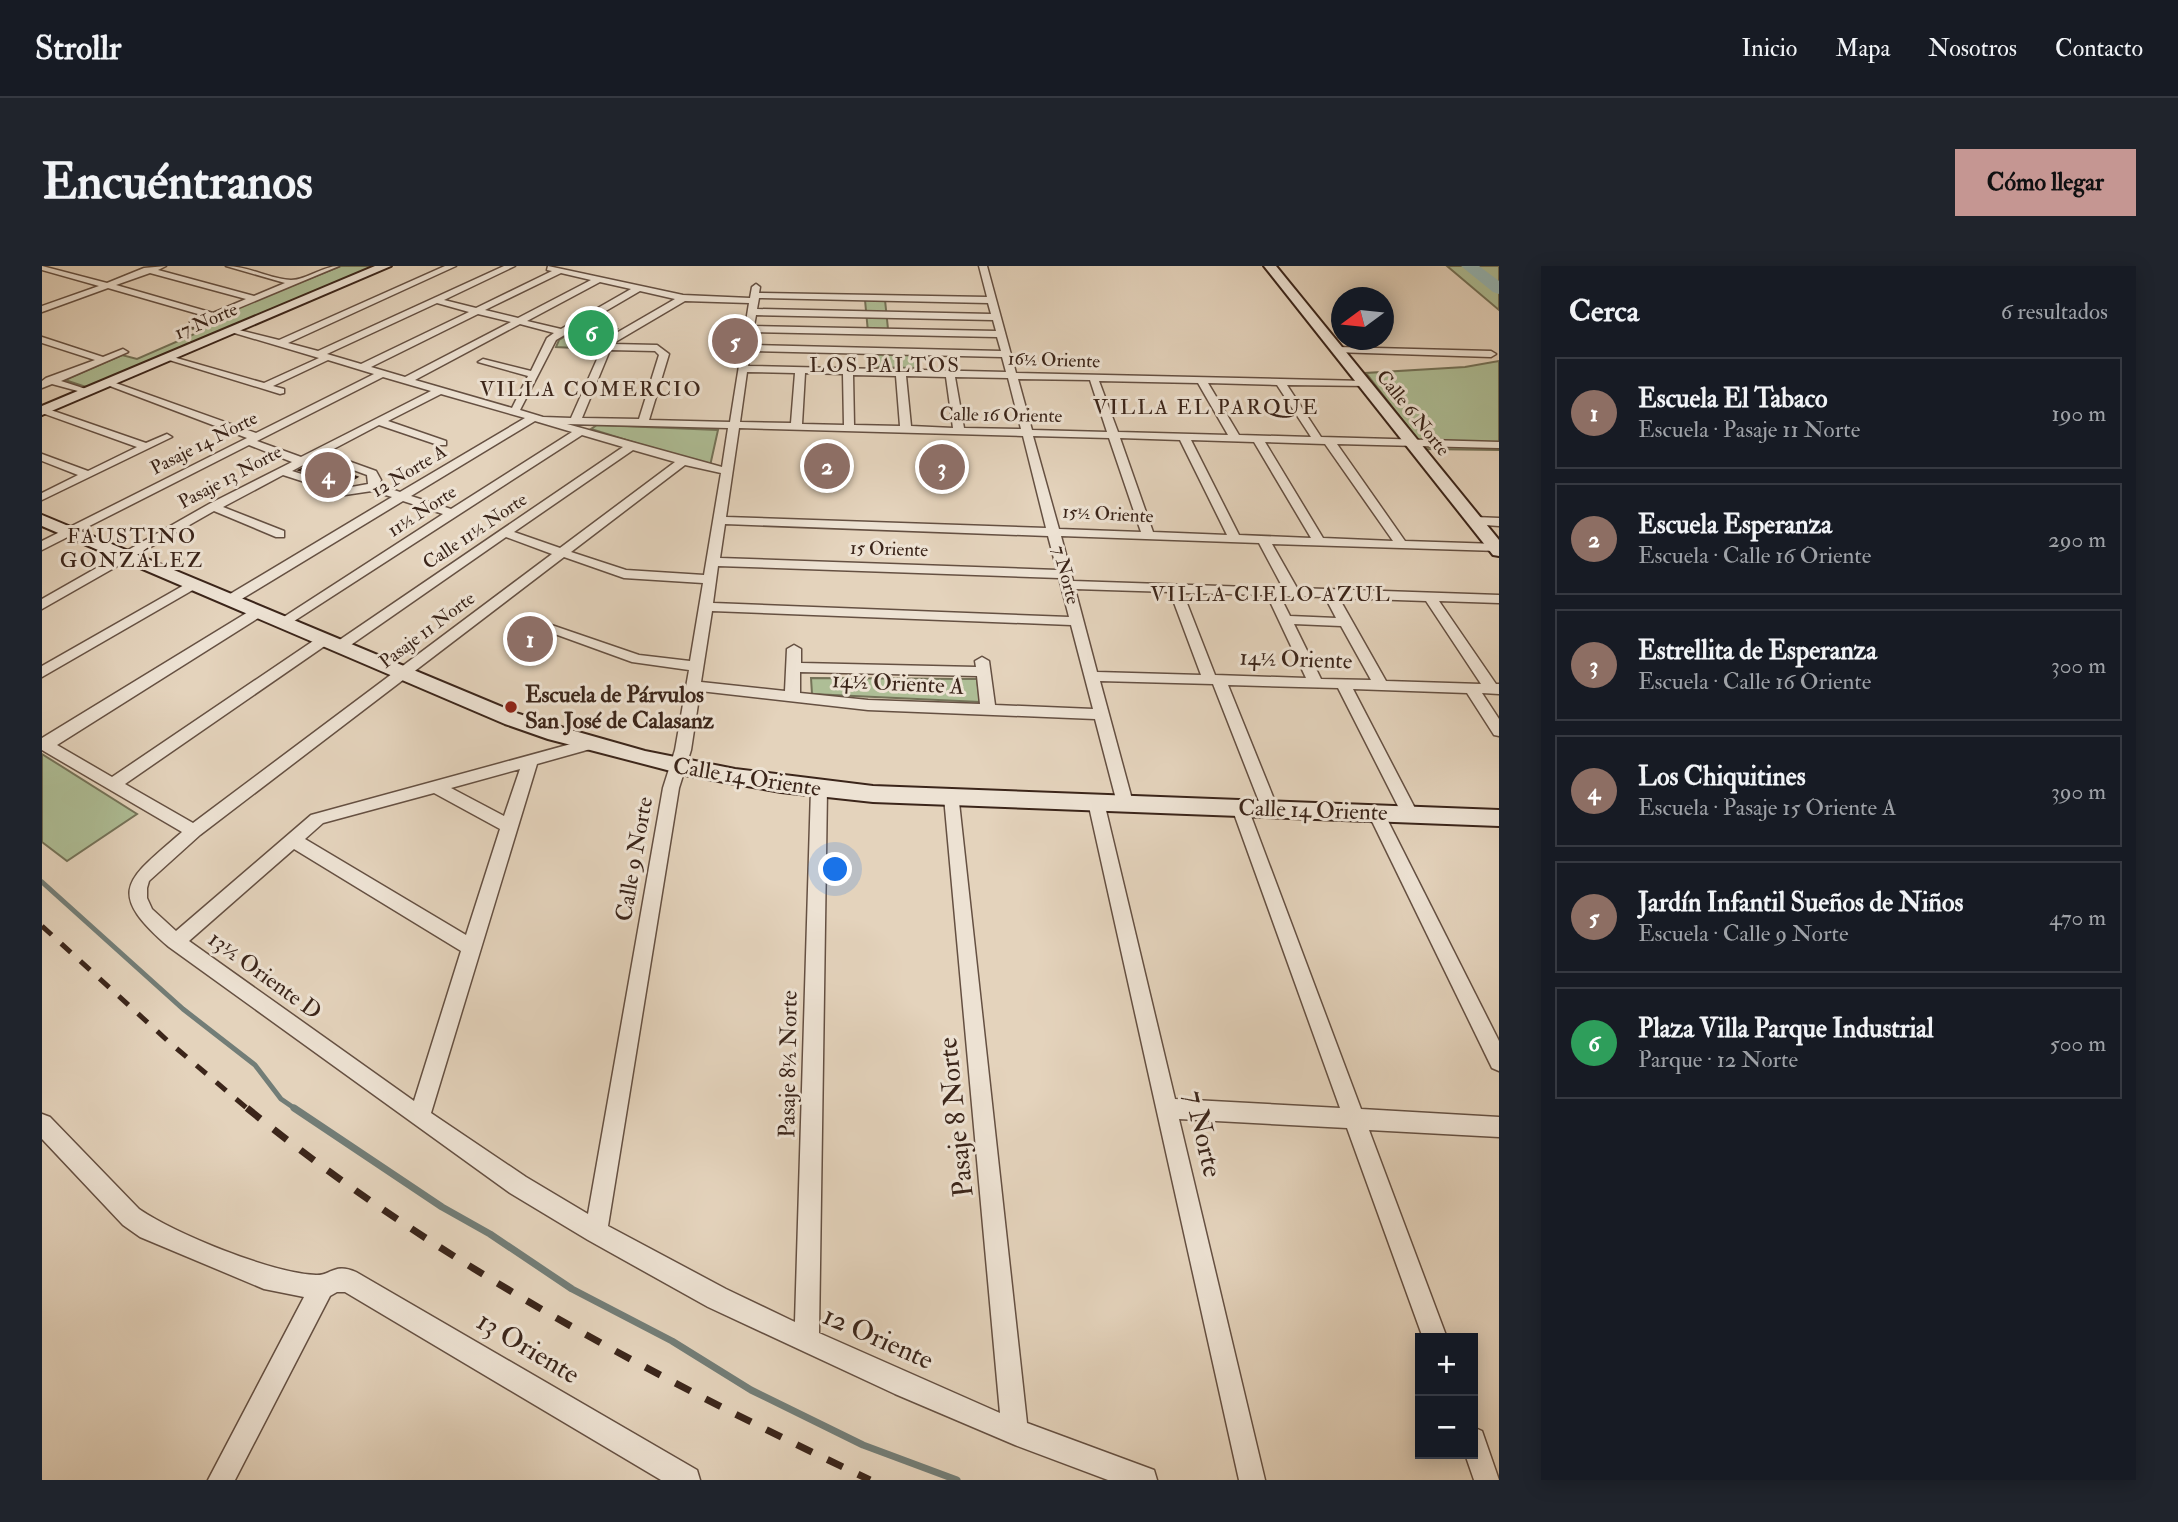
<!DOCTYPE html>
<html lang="es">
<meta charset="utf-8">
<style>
:root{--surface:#171b24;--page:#20242c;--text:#f1f3f6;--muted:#9ea1a6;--line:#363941;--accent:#c59692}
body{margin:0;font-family:"IM FELL Double Pica",serif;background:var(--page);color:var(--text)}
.controls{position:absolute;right:21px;bottom:21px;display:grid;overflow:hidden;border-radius:0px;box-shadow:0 4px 18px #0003}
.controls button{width:63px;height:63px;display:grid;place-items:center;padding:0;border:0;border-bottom:2px solid var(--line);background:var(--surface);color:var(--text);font:35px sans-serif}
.compass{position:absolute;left:1289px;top:21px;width:63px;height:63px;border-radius:50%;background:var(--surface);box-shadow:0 4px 18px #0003;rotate:255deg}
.you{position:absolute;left:794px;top:604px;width:24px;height:24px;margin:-18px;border:5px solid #fff;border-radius:50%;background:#1a73e8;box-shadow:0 0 0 10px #1a73e833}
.badge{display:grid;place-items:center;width:46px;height:46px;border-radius:50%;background:var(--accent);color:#fff;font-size:23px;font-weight:700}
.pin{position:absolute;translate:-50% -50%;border:4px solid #fff;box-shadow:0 2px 7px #0006}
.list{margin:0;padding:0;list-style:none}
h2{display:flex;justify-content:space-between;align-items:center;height:91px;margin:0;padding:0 28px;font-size:30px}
h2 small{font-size:23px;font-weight:400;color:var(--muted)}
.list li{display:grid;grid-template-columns:46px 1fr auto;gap:21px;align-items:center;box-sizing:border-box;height:112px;margin:0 14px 14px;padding:0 14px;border:2px solid var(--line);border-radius:0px}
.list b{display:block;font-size:26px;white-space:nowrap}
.list p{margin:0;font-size:23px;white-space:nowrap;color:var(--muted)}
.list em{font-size:23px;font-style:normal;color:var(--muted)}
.map{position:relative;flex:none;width:1457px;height:1214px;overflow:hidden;border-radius:0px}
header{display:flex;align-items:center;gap:42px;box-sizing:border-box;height:98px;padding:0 35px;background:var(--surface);border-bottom:2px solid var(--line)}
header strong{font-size:33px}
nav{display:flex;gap:38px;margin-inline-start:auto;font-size:24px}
.intro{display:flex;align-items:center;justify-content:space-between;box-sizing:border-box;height:168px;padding:0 42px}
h1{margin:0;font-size:49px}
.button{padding:18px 32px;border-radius:0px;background:var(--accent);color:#111;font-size:24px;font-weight:700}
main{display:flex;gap:42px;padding:0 42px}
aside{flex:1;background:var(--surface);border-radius:0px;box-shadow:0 4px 18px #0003}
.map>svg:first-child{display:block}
.green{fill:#aebe96;stroke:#747258;stroke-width:2}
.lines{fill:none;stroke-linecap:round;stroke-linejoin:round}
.stream-far1{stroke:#727d77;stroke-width:5}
.stream{stroke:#727d77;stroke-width:7}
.river{fill:#96b7b5;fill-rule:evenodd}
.building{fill:#db8e84;stroke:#3b251a;stroke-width:2}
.street-casing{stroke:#655042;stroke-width:3}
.secondary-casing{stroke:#3b251a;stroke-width:4}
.street{fill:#ede2d3;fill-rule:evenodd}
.secondary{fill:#ede2d3;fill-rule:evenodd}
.rail-far1{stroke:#3b251a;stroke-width:5;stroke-dasharray:13 13;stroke-linecap:butt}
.rail{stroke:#3b251a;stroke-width:7;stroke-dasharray:17 17;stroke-linecap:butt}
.poi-dot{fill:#8f2418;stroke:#ede2d3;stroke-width:2.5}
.labels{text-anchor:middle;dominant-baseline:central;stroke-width:6;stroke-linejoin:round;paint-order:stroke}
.far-street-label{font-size:19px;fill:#3b251a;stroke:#ede2d3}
.far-neighbourhood-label{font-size:21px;letter-spacing:2px;fill:#3b251a;stroke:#ede2d3}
.street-label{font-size:23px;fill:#3b251a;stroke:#ede2d3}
.poi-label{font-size:23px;font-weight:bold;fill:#3b251a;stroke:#ede2d3;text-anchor:start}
.near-street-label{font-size:28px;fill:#3b251a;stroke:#ede2d3}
</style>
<header>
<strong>Strollr</strong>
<nav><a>Inicio</a><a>Mapa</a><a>Nosotros</a><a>Contacto</a></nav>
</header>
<div class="intro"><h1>Encuéntranos</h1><a class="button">Cómo llegar</a></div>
<main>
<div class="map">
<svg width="1457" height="1214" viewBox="0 0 1457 1214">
<rect width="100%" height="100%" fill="#e4d3bc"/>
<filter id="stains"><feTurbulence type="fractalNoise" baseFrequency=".00286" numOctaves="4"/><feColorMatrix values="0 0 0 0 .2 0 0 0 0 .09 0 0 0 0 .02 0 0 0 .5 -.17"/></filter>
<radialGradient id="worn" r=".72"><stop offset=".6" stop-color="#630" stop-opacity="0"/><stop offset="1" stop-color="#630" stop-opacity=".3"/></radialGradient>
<!-- green -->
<g class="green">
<polygon points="299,0 340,0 47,122 23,114 80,89 95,93 157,66 147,61"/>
<polygon points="1405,0 1457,0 1457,44"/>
<polygon points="823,34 843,34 846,63 826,66"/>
<polygon points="545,57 575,63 553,83 514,81 517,74"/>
<polygon points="825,88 874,89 876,102 825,101"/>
<polygon points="1457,95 1457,184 1383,183 1324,107 1423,101"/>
<polygon points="555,159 676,164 668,200 549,163"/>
<polygon points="769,412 935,413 938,436 770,428"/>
<polygon points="0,488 95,548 25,595 0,576"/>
</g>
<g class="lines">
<!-- stream-far1 -->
<polyline class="stream-far1" points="0,616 141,743 213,799 239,833 255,844"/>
<!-- stream -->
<polyline class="stream" points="252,842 400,941 448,968 530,1023 630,1075 709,1124 821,1179 915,1214"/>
<!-- river -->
<polygon class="river" points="1419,0 1437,0 1457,15 1457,28 1451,26"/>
</g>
<!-- building -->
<polygon class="building" points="274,196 315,211 302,219 257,204"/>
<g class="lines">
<!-- street casing -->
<g class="street-casing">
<g id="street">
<path d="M0,0l65,17 37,-15 22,-2 -8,4 96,26 31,-13 -59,-17c23,0 43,13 65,14 16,0 31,-14 48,-14l-146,61 -3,-1v-4l15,-6 -97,-28 -66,24v-6l57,-20 -57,-16zM108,7l96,26 -33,14 -97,-28z"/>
<path d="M403,0h11l-168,77 30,8 186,-85h11l-71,34 32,8 76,-37 -5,-1 1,-4 135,29 67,3 2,-11 4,-3 4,3 -1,6 228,4 -8,-31h8l29,107 349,8 4,1v4l-82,-1 34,52 178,5v6l-162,-4 68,97 92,3 2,7 -227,-7 25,44 202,7v8l-60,-2 57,83h3v10l-17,-1 17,26v17l-5,-1 -27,-42 -114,-4 65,125 -2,4h-12l-66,-130 -110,-3 50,124 -8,6 -8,-6 -49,-125 -113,-3 33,122 -8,6 -8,-6 -22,-84 -227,-9 -168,-19 -9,59 -12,38 -71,438 118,63 69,33 16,-533 2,-4h12l2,4 -8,544 181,80 -56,-616 2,-4h12l69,630 127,47 3,10h-49l-93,-35 -120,-51 -187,-87 -120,-67 -78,-47 -341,-246c-65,-56 -42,-67 13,-115l-140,-82v-12l211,-129h10v6l-206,130 55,32 207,-140h10v6l-204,141 68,39 359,-269 -46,-17 -161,112h-10v-6l288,-196 -41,-12 -294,190h-10l-2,-3 167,-108 -40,-13 -168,102h-10v-6l167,-100 -20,-6 -27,4 -62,-20 -60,32 61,24v6h-8l-62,-26 -172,98v-10l167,-95 83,-42 -43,-17 -207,105v-9l205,-103 -145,-55 8,-2 146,52 118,-59 -46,-14 -55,26 11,3v4l-4,1 -114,-35v-4l98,28 55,-25 -88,-26v-4l48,12zM519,7l30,7 -73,38 -33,-8zM558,16l31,7 -70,40 -34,-8zM598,25l35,8 -69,40 -35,79 -28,-1 -23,-7 36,-70zM717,32l229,5 3,11 -234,-5zM643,35l64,2 -19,119 -81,-2 20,-66 -12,-9 -45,-1zM395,37l32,9 -108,52 -34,-10zM436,48l33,8 -106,55 -34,-10zM714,49l237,5 3,11 -242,-5zM478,58l34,9 -7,5 -16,33 -48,-12 -5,3 50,14 -16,32 -97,-28zM711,66l244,5 4,14 -250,-6zM568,84l45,1 4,4 -20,64 -57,-1zM709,85l251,6 4,15 -258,-6zM705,106l48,1 -4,50 -51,-1zM763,107l38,1 1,51 -42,-1zM811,109l43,1 4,50 -46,-1zM864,110l40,1 7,51 -42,-2zM341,111l48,14 -130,66 -44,-16zM913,111l53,1 13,51 -57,-1zM976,113l72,1 17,52 -75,-2zM1057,115l99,2 30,52 -110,-3zM1166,117l69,2 34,52 -72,-2zM399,128l84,24 -125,74 -21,-7 2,-5 -5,-9 -50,-18 53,-28 59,20h8v-4l-58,-20zM493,155l37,11 -121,77 -40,-13zM525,158l161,4 -6,39zM697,162l284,8 23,92 -320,-11zM991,170l76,2 32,94 -82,-3zM1078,172l60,2 47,95 -74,-3zM1149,174l63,2 57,96 -72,-3zM1223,176l60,2 68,97 -70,-3zM591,184l42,12 -115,86 -46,-16zM276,191l49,18 1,9 -22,4 -54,-17zM643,199l36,8 -17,102 -78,-5 -55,-18zM683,258l323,12 9,34 -337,-12zM1019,270l198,7 24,45 -210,-7zM522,291l60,21 79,5 -13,78 -51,-6 -108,-37h-10l-2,3 113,41 57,8 -14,80 -12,38 -75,426 -62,-37 -95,-64 106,-349 57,-16 3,-4 -3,-4 -5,-1 -278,76 -135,116 -24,-22 -5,-11v-10l2,-7 51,-46zM676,300l341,12 10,39 -356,-14zM1033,323l95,3 31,83 -104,-3zM1141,327l84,2 39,83 -91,-3zM1238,330l45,1 11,21 -46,-2zM1297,332l87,3 55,83 -95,-3zM670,345l359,14 22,84 -98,-4 -6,-44 -7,-4 -7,4 1,6 -175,-4v-14l-7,-4 -7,4 -2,42 -84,-9zM1252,358l47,2 30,54 -50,-1zM758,406l177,4 3,28 -112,-4 -68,-7zM478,503l-16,47 -53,-28zM392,527l66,36 -34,106 -161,-96 18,-16zM252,583l167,102 -47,150 -225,-160z"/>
<polygon points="0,71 61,91 81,83 86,86 19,115 47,124 47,128 10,118 0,122 0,115 4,112 53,94 0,77"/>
<polygon points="1295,81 1449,85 1454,88 1449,91 1292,86 1290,84"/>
<polygon points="0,141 104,177 125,168 130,171 0,234 0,227 36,209 0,195 0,188 46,205 95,181 0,147"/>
<polygon points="1433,251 1457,252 1457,260 1429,258 1427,255"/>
<polygon points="151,314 156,315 156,321 0,411 0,400"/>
<polygon points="1054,530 1062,536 1133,833 1298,842 1190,542 1198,536 1206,542 1319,843 1457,851 1457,871 1327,864 1405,1072 1381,1072 1305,862 1137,853 1223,1214 1197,1214 1046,536"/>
<polygon points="1334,541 1342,547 1457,775 1457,805 1450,802 1326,547"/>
<path d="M0,848l8,3 89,92c37,25 132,64 177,66 15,1 18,-13 40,-3l341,198 3,10h-39l-316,-188h-8l-7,4 -95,184h-27l96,-183 -40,-8 -124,-52 -17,-12 -81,-86z"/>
<polygon points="1431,1161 1440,1165 1457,1214 1432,1214 1423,1188 1431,1188"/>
</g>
</g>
<!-- secondary casing -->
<g class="secondary-casing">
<g id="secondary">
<polygon points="333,0 349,0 0,149 0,140"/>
<polygon points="1222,0 1234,0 1457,274 1457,290 1451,289"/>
<polygon points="0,249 477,448 522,462 603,485 693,503 831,520 1457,544 1457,560 831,536 739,526 648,510 506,473 463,458 0,260"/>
</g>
</g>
<!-- street -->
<use href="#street" class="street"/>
<!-- secondary -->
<use href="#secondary" class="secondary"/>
<!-- rail-far1 -->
<polyline class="rail-far1" points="0,660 127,776 207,844"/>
<!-- rail -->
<path class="rail" d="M205,842c187,153 405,268 623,372"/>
</g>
<!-- markers -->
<circle class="poi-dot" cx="469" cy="441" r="7"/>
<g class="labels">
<!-- far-street labels -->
<g class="far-street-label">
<text transform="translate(164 55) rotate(-23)">17 Norte</text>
<text transform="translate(1012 94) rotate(2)">16½ Oriente</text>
<text transform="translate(1371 147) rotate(51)">Calle 6 Norte</text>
<text transform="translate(959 149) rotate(1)">Calle 16 Oriente</text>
<text transform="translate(162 177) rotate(-27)">Pasaje 14 Norte</text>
<text transform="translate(367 205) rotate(-31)">12 Norte A</text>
<text transform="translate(188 211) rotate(-28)">Pasaje 13 Norte</text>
<text transform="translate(380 245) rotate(-33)">11½ Norte</text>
<text transform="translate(1066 248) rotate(3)">15½ Oriente</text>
<text transform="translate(433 265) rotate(-34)">Calle 11½ Norte</text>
<text transform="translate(847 283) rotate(2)">15 Oriente</text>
<text transform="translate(1024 309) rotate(75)">7 Norte</text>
<text transform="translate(385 364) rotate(-37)">Pasaje 11 Norte</text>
</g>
<!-- far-neighbourhood labels -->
<g class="far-neighbourhood-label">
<text x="843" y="99">LOS PALTOS</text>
<text x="549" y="123">VILLA COMERCIO</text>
<text x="1164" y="141">VILLA EL PARQUE</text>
<text x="90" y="270">FAUSTINO<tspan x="90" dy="24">GONZÁLEZ</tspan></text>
<text x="1229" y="328">VILLA CIELO AZUL</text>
</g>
<!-- street labels -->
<g class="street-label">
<text transform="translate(1254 393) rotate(2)">14½ Oriente</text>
<text transform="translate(856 417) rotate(3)">14½ Oriente A</text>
<text transform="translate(705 511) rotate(9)">Calle 14 Oriente</text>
<text transform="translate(1271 544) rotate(2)">Calle 14 Oriente</text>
<text transform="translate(592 593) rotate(-80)">Calle 9 Norte</text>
<text transform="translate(223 709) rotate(36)">13½ Oriente D</text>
<text transform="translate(746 798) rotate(-89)">Pasaje 8½ Norte</text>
</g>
<!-- poi labels -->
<g class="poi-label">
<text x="483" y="428">Escuela de Párvulos<tspan x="483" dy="26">San José de Calasanz</tspan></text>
</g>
<!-- near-street labels -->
<g class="near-street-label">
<text transform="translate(914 851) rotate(-96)">Pasaje 8 Norte</text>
<text transform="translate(1161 868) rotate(77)">7 Norte</text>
<text transform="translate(836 1072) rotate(24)">12 Oriente</text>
<text transform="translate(486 1082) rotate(31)">13 Oriente</text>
</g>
</g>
<rect width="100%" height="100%" filter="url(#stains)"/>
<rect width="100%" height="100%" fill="url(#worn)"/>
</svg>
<div class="controls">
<button>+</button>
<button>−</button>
</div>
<svg class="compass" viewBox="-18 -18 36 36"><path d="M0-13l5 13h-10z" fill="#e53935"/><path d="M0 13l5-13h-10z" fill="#9ea1a6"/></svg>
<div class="you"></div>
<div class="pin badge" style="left:488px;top:373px;background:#8d6e63">1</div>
<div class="pin badge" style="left:785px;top:200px;background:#8d6e63">2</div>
<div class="pin badge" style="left:900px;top:201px;background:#8d6e63">3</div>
<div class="pin badge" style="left:286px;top:209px;background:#8d6e63">4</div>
<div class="pin badge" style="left:693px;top:75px;background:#8d6e63">5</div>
<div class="pin badge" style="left:549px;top:67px;background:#2e9e5b">6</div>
</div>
<aside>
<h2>Cerca<small>6 resultados</small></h2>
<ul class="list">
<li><span class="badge" style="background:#8d6e63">1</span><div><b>Escuela El Tabaco</b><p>Escuela · Pasaje 11 Norte</p></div><em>190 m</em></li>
<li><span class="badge" style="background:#8d6e63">2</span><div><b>Escuela Esperanza</b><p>Escuela · Calle 16 Oriente</p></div><em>290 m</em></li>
<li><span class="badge" style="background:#8d6e63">3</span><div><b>Estrellita de Esperanza</b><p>Escuela · Calle 16 Oriente</p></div><em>300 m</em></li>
<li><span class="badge" style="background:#8d6e63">4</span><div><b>Los Chiquitines</b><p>Escuela · Pasaje 15 Oriente A</p></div><em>390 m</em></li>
<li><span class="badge" style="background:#8d6e63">5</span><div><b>Jardín Infantil Sueños de Niños</b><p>Escuela · Calle 9 Norte</p></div><em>470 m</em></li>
<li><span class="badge" style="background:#2e9e5b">6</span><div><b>Plaza Villa Parque Industrial</b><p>Parque · 12 Norte</p></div><em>500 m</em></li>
</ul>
</aside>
</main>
